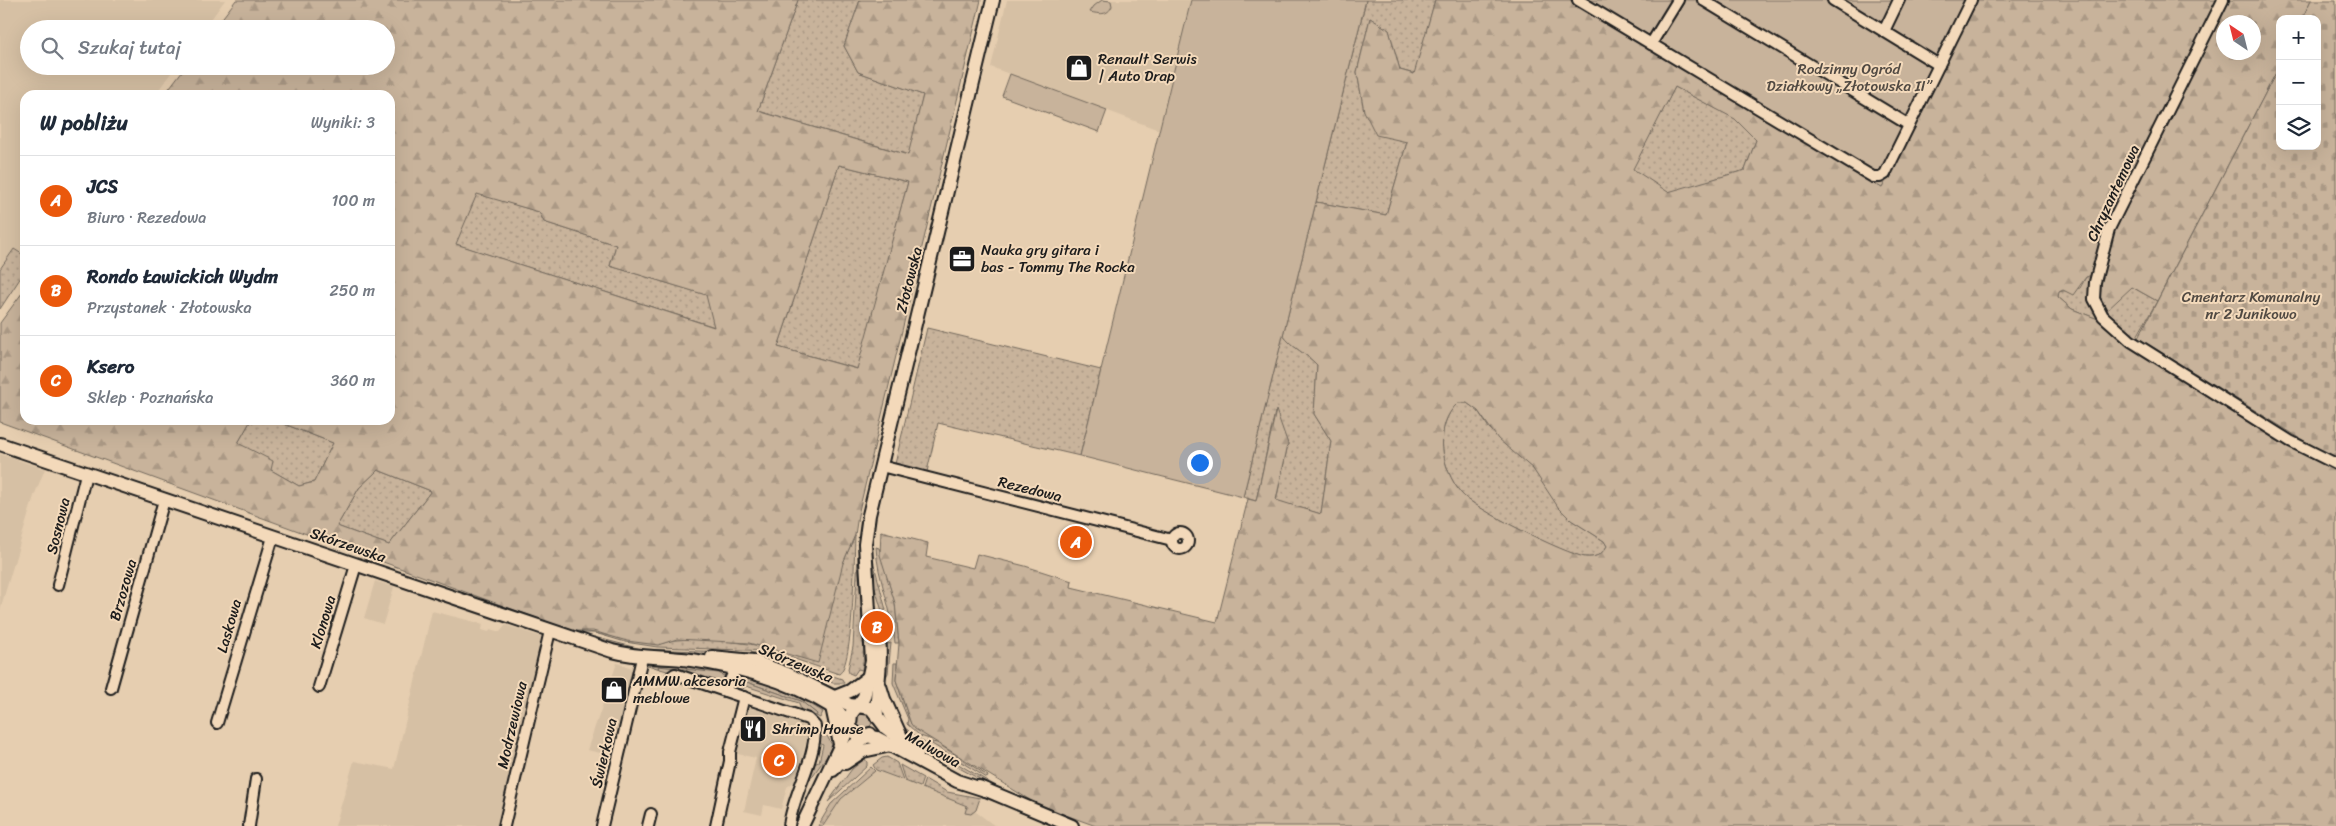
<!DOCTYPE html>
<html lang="pl">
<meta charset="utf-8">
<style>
:root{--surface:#fff;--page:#f2f2f3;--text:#1f2937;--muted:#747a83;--line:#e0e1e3;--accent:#ea580c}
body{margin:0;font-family:Sriracha,sans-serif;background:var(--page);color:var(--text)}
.controls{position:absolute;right:15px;top:15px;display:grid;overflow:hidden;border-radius:10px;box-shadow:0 5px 20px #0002}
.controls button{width:45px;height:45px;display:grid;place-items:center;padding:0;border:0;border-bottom:1px solid var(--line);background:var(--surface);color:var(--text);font:25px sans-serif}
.compass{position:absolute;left:2216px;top:15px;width:45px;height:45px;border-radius:50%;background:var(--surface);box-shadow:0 5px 20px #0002;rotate:325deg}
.you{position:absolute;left:1199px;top:462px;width:18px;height:18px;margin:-12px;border:4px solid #fff;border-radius:50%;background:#1a73e8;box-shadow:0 0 0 8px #1a73e833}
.badge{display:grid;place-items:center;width:32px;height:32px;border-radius:50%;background:var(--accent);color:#fff;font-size:16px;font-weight:700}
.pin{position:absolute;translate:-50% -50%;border:2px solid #fff;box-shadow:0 1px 5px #0006}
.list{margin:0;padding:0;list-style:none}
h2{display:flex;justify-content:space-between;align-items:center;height:65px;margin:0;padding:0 20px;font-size:21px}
h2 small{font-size:16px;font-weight:400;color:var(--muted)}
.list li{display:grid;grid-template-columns:32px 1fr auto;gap:15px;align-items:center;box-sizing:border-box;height:90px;padding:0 20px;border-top:1px solid var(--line)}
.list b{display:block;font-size:19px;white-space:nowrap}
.list p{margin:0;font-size:16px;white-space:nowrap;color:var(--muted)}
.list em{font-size:16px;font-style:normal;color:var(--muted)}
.icon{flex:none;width:28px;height:28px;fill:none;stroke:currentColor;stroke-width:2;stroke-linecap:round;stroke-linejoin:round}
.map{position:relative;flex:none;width:2336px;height:826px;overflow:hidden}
.search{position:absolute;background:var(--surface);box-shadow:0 5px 20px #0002;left:20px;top:20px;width:375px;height:55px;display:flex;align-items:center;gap:12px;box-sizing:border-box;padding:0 18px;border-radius:28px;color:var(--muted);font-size:19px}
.panel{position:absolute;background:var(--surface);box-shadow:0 5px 20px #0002;left:20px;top:90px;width:375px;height:335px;border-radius:15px}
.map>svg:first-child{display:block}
.built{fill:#d6c0a4}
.grass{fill:url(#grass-dots);stroke:#72685c}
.forest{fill:url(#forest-firs);stroke:#72685c;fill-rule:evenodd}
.cemetery{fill:url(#cemetery-stones);stroke:#72685c}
.garden{fill:#c8b39b;stroke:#72685c}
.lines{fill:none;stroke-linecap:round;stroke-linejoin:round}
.minor-casing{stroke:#1c1c1c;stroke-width:14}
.tertiary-casing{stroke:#1c1c1c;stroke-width:16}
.minor{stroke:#f3d9ba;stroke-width:10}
.tertiary{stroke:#f3d9ba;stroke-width:12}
.labels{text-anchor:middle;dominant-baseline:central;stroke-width:4;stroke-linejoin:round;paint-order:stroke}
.poi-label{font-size:15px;fill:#1c1c1c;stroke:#f3d9ba;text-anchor:start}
.park-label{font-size:15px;fill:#504942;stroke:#f3d9ba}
.street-label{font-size:15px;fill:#1c1c1c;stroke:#f3d9ba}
</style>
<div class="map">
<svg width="2336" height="826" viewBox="0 0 2336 826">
<defs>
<pattern id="grass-dots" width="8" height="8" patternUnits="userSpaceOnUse" patternTransform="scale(1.25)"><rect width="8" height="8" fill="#c8b39b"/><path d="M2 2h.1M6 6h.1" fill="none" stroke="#ab9985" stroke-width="1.8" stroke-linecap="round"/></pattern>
<pattern id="forest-firs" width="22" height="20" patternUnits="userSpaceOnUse" patternTransform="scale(1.25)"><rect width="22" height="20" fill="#c8b39b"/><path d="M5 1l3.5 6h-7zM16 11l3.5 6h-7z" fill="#ab9985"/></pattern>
<pattern id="cemetery-stones" width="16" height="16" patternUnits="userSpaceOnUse" patternTransform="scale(1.25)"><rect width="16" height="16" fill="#c8b39b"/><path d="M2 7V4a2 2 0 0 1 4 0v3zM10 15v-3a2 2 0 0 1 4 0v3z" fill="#ab9985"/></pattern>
</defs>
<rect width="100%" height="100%" fill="#e6ceb0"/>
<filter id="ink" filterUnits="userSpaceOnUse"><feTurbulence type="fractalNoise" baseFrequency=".02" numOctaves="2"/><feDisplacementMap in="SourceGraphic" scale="10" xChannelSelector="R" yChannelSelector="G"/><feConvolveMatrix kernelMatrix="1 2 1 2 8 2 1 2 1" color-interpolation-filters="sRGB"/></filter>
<g filter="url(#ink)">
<!-- built -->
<g class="built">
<polygon points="0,0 225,0 204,29 29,29 29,66 176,66 155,95 25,95 25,256 14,249 0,269"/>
<polygon points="1007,0 1191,0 1159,130 991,67"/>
<polygon points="0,454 45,469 34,496 0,610"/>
<polygon points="375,581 394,587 383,624 364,618"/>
<polygon points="432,611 483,624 482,630 489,632 490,629 500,632 506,625 545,638 501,826 335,826 354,761 394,769"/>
<polygon points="617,663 635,669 614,756 587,750"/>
<polygon points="745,706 802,725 808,734 800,765 794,782 787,787 781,809 764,805 762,815 744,811 756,758 733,753"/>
<polygon points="877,770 968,806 995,826 823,826 841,799"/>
</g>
<!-- grass -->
<g class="grass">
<polygon points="798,0 860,0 844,46 858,72 923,95 909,155 758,111"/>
<polygon points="1366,0 1435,0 1415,74 1400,70 1389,30 1370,18 1357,72 1364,111 1407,142 1386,215 1316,202"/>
<polygon points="1675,87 1736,119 1756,140 1745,170 1668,193 1632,169"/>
<polygon points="839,165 908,182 858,369 778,347"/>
<polygon points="477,193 539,212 544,222 616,245 610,266 707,295 715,327 455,244"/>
<polygon points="14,249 25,256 25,271 0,309 0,269"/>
<polygon points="2091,274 2132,287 2157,301 2131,347 2098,319 2072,309 2058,297 2058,292 2080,288 2086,277"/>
<polygon points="927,328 1101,370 1080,456 938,423 927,472 895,464"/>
<path d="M1283,335c9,13 23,18 34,30l-3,49 17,27 -10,73 -45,-13 12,-57 -13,-32 -19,89 -13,-4z"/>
<path d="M1458,403h9l11,8 11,17 44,41 38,51 33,21 3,5c-5,9 -12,12 -22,11 -19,-2 -113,-49 -124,-64 -20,-24 -28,-68 -3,-90z"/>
<polygon points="251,420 274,420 333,443 314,482 299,486 271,470 238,443"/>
<polygon points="378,470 431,491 389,545 337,526 359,488"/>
<path d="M855,535c-1,22 -1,130 -16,139l-68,-23 -114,-4 -32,-5 -30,-9h-23v-2c29,0 54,11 83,13 7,1 14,-4 22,-4 24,-3 71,3 95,8l71,-85z"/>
<path d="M876,547l3,1 16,55 4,40h-4c-2,-33 -18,-64 -19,-96z"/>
<polygon points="858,555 864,655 862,670 858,669 854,675 849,673 848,669 853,647"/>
<polygon points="871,557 872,557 886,610 882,611 874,585"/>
<polygon points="594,637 641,649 759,653 758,655 656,653 624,648 594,638"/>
<polygon points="891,643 888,673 886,677 887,644"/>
<polygon points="894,663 897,663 896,680 911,724 936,741 920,736 907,724 908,719 893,683"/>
<polygon points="648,665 694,665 723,671 725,677 719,673 658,667 660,669"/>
<path d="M739,675c22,5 66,24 84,37l-3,6 -4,-2 1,-2 -16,-13 -66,-23z"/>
<path d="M905,728l26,20 75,44c-18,-8 -98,-49 -101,-64z"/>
<polygon points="927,741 937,743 988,776 987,778"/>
<polygon points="882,758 887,757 897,763 903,780 876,770 873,765"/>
<polygon points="900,765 923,778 920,787 905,781"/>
<polygon points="871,767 875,771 841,799 823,826 818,826 831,804"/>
<polygon points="925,779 947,792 980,798 976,810 971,814 965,813 967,806 922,788"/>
</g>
<!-- forest -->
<g class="forest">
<path d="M236,0h562l-40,111 150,44 15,-60 -65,-23 -14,-26 16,-46h121l-123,515 -3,20 -12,28 -25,100 -69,-20 -72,-4 -19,6 -31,-4 -34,-10h-21l-572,-209v-99l25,-34v131h226l-13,23 35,18 -2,9 28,16 15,-4 19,-39 -59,-23h116v-325h-226l22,-29h200v-37h-172zM839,165l69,17 -51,187 -79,-22zM477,194l62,18 5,10 72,23 -6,21 96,29 8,32 -258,-83zM378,470l53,21 -42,54 -52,-19 22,-38z"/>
<path d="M1435,0h135l312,188 93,-188h336l-9,19h-22v46l-123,236 -25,-14 -27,25 -6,-10 -4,-28 -9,3 -13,18 -10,-5 -4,2 -1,5 14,12 26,10 35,29 138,87 65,33v358h-1240l-58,-21 -123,-76 -4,-5 -15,-44 3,-37 -4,-40 -15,-48 1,-24 47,12 -2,14 47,11 4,-14 48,12 47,15 -1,6 146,35 31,-123 8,2 20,-91 12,34 -12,56 45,14 10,-73 -17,-27 3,-49c-11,-12 -25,-17 -34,-30l33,-133 70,13 21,-73 -31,-7 -12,-24 -7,-39 13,-54 19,12 11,40 14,4zM2224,22h30v30h-30zM1675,87l60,32 21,21 -11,30 -77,22 -35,-23zM1458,403h9l11,8 20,28 35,30 25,38 13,13 33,21 3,5c-5,9 -12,12 -22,11 -19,-3 -113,-49 -124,-64 -20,-24 -28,-68 -3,-90z"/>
</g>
<!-- cemetery -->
<polygon class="cemetery" points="2311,0 2336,0 2336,457 2319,450 2138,338 2280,65 2280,146 2317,146 2317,19 2302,19"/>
<!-- garden -->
<g class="garden">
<path d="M1102,0l9,1 1,5c-4,10 -13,8 -22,6l4,-6z"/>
<polygon points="1191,0 1366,0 1243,497 1080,456"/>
<polygon points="1570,0 1975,0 1882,188"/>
<polygon points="1010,74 1107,110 1099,132 1002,96"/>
<polygon points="795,663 842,679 844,683 833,683 794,665"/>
<polygon points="658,666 719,673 725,677 725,679 718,685 660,669"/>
<polygon points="735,678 801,701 817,714 816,716 801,711 799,703 746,686 742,690 738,689 734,683"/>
<circle cx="864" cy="721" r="8"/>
<polygon points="822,727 832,745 827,756 808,782 813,764 819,762 823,745 818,742"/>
<polygon points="865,759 867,762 867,766 828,802 852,769"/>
</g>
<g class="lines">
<!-- minor casing -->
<g class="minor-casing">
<g id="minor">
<polyline points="1578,0 1873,177 1880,177 1885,174 1971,0"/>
<polyline points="1703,0 1909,125"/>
<polyline points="1833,0 1939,65"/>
<polyline points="2223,0 2109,229 2095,282 2094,299 2103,316 2131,341 2290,441 2336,464"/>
<polyline points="1884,31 1899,0"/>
<polyline points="1651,44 1678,0"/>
<polyline points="881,466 1172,540"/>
<circle cx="1180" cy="541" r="8"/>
<polyline points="58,585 86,474"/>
<polyline points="672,676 675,674 725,691 738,663"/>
<polyline points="319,687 356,565"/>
<polyline points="111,688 164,500"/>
<path d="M725,691l83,28 7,7c1,35 -22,66 -26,100"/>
<polyline points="217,723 273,537"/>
<polyline points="249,826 256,779"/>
<polyline points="504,826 550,631"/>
<polyline points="602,826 642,658"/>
<polyline points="648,826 651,814"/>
<polyline points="716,826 730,761 730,752 744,697"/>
</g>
</g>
<!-- tertiary casing -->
<g class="tertiary-casing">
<g id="tertiary">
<path d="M0,444l612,207c30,8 51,5 79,9 50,7 98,20 141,47 13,7 15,20 25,27l20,4 80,43 28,9"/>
<polyline points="712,657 753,661 788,674 850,705 871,708 886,728 918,752"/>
<polyline points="880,686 884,699 902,739"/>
<polyline points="835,697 850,691 870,676"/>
<polyline points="832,707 840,744"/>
<path d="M877,717c-2,-27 6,-51 2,-77"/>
<polyline points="845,763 863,751 891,745"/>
<polyline points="833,770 854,745 870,734"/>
<polyline points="979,787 1072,826"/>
<polyline points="802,826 850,725 851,714 864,697 872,661 865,544 869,515 993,0"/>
</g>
</g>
<!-- minor -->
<use href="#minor" class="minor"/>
<!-- tertiary -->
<use href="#tertiary" class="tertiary"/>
</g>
</g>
<!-- icons -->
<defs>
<g id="shop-square" transform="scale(1.4375)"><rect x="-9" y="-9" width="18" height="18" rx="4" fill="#1c1c1c" stroke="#f3d9ba"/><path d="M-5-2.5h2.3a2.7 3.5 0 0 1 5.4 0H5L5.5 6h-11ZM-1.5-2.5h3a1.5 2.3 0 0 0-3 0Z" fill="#fff"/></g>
<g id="office-square" transform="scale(1.4375)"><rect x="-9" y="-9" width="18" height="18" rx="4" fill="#1c1c1c" stroke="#f3d9ba"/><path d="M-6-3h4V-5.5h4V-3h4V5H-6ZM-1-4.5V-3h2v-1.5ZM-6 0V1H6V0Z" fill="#fff"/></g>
<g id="restaurant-square" transform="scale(1.4375)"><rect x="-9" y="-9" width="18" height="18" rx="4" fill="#1c1c1c" stroke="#f3d9ba"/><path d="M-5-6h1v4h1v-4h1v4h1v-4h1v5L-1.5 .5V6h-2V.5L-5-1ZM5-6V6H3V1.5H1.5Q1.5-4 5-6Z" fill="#fff"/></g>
</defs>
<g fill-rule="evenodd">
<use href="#shop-square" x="1079" y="68"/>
<use href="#office-square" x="962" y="259"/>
<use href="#shop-square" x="614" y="690"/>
<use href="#restaurant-square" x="753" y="729"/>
</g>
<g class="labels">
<!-- poi labels -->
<g class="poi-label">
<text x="1098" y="59">Renault Serwis<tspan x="1098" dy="17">| Auto Drap</tspan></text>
<text x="981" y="250">Nauka gry gitara i<tspan x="981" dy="17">bas - Tommy The Rocka</tspan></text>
<text x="633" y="681">AMMW akcesoria<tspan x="633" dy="17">meblowe</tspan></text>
<text x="772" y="729">Shrimp House</text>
</g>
<!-- park labels -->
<g class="park-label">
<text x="1849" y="69">Rodzinny Ogród<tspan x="1849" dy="17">Działkowy „Złotowska II”</tspan></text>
<text x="2251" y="297">Cmentarz Komunalny<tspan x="2251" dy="17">nr 2 Junikowo</tspan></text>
</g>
<!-- street labels -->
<g class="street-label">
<text transform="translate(2113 193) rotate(-65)">Chryzantemowa</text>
<text transform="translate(909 280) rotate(-76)">Złotowska</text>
<text transform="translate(1030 489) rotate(14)">Rezedowa</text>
<text transform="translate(58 526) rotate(-76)">Sosnowa</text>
<text transform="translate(348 545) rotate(19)">Skórzewska</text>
<text transform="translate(123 590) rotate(-74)">Brzozowa</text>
<text transform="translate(323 622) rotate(-73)">Klonowa</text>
<text transform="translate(229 626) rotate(-74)">Laskowa</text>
<text transform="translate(796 663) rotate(23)">Skórzewska</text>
<text transform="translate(512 725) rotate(-77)">Modrzewiowa</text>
<text transform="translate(933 749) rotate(29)">Malwowa</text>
<text transform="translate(604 753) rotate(-77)">Świerkowa</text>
</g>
</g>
</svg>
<div class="controls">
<button>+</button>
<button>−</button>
<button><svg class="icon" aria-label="layers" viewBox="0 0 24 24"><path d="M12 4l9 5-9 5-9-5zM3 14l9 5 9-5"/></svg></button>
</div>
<svg class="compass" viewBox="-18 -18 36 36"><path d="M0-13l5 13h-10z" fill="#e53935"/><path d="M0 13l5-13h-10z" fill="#747a83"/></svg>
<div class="you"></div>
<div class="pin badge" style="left:1076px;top:542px">A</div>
<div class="pin badge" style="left:877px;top:627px">B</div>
<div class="pin badge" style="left:779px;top:760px">C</div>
<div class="search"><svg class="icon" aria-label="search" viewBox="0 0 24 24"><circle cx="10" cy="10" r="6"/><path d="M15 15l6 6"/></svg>Szukaj tutaj</div>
<section class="panel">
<h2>W pobliżu<small>Wyniki: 3</small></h2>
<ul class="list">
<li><span class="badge">A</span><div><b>JCS</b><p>Biuro · Rezedowa</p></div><em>100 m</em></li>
<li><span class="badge">B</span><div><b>Rondo Ławickich Wydm</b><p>Przystanek · Złotowska</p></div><em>250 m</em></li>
<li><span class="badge">C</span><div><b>Ksero</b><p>Sklep · Poznańska</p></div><em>360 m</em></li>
</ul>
</section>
</div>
